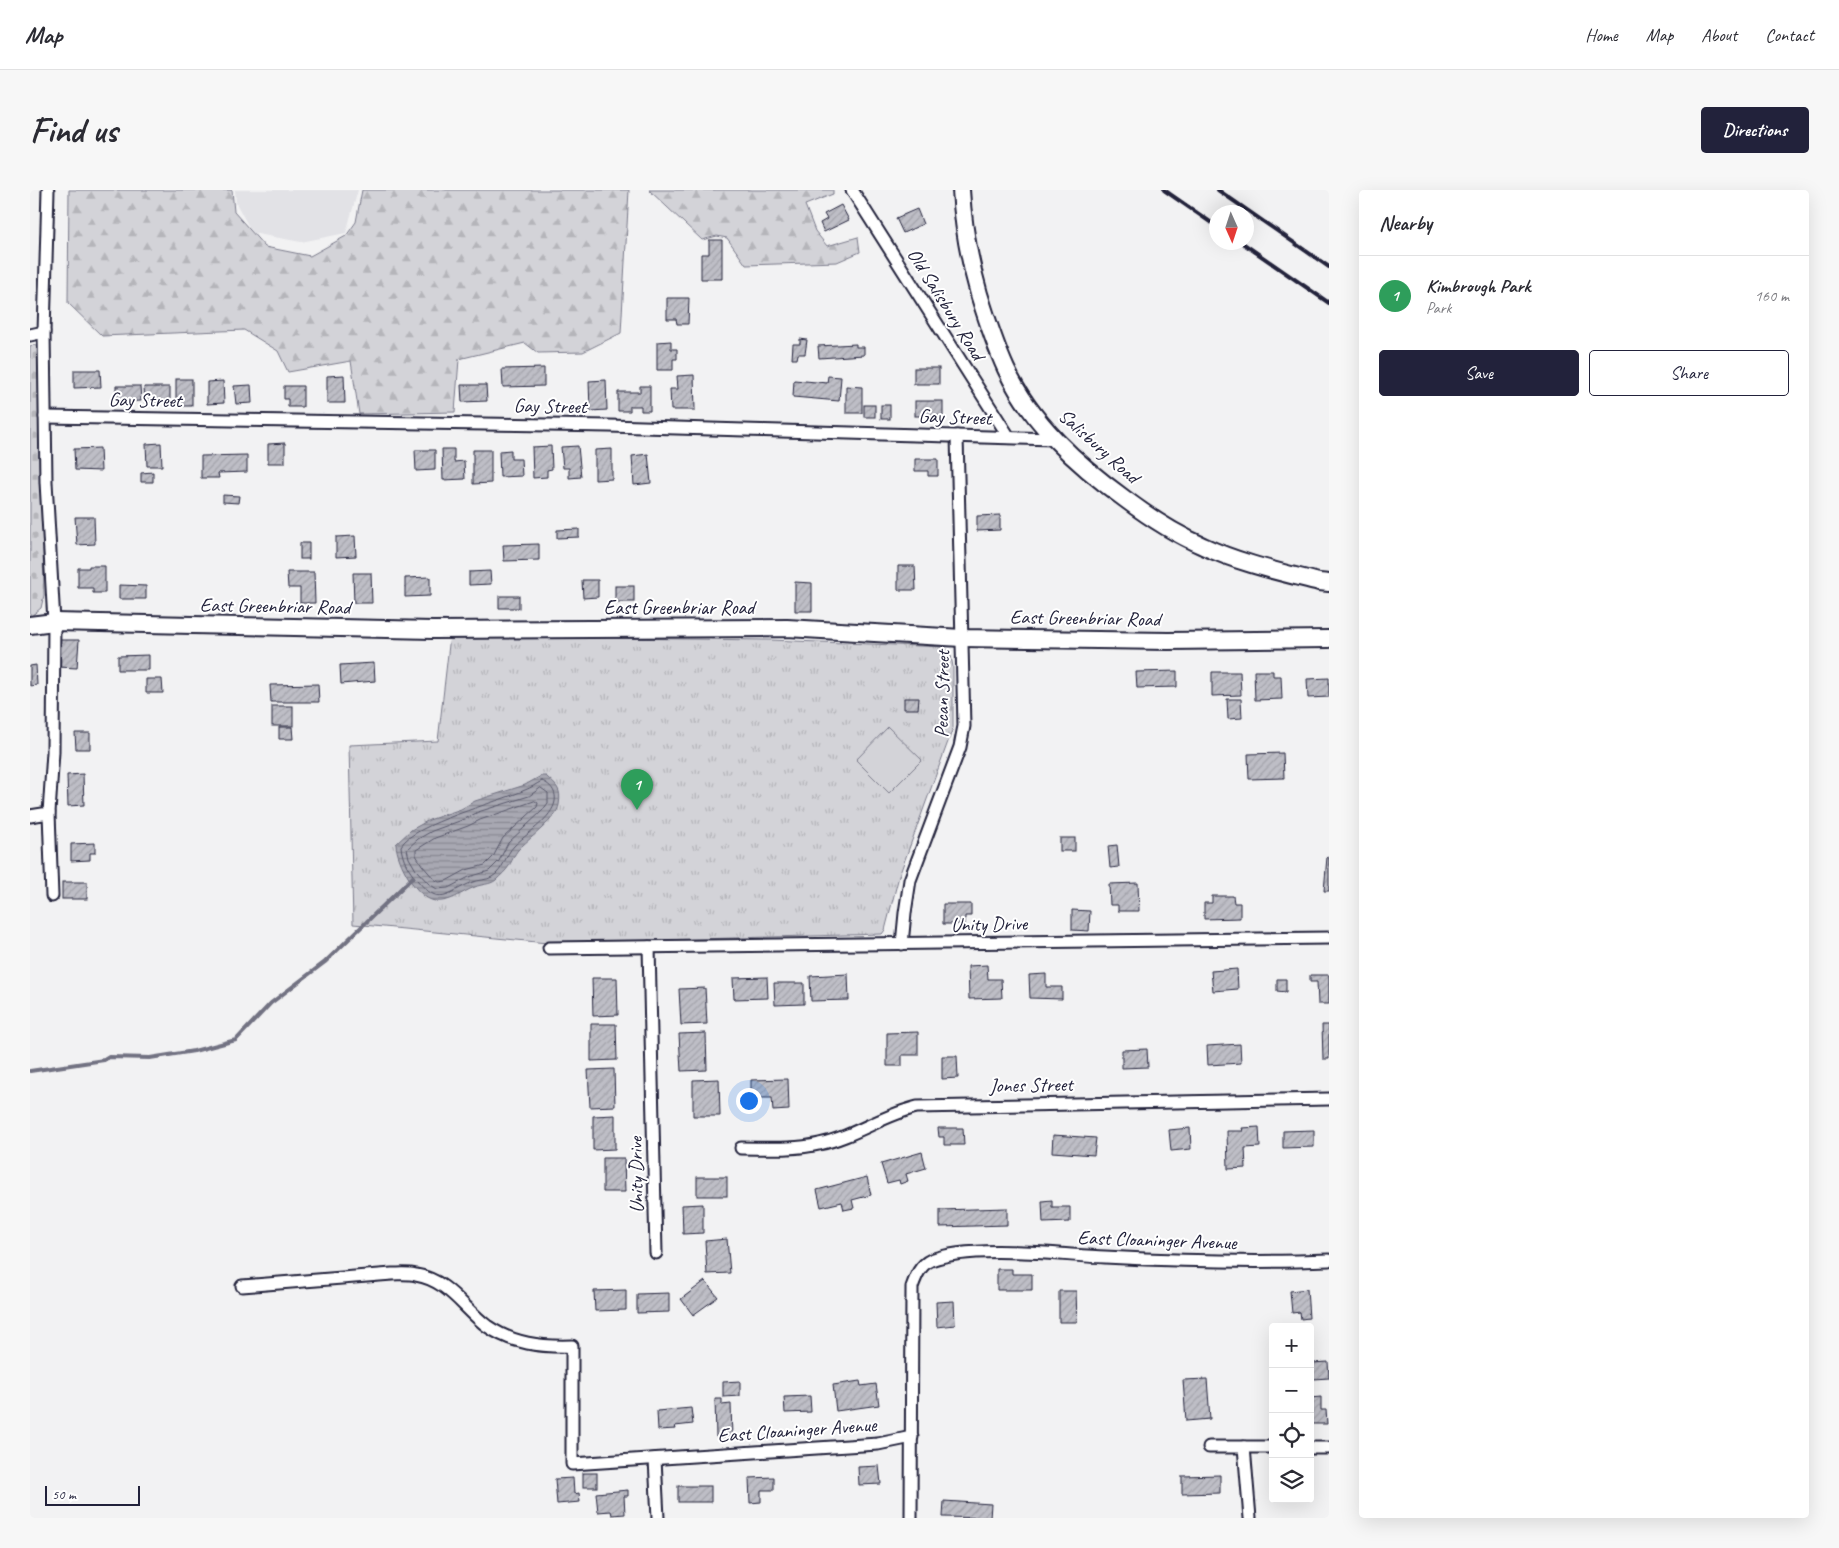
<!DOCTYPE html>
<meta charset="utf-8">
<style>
:root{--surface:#fff;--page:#f7f7f7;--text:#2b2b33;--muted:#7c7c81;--line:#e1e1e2;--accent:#22223b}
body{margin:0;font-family:Caveat,sans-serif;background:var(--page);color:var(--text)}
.controls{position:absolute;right:15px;bottom:15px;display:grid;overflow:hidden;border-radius:5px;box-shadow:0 5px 20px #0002}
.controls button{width:45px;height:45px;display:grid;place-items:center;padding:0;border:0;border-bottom:1px solid var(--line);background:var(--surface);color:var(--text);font:25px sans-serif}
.compass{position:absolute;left:1179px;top:15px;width:45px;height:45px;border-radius:50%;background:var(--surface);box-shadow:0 5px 20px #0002;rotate:177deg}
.scale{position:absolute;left:15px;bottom:12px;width:95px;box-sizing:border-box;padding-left:5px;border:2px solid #22223b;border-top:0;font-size:14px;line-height:18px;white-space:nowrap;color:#22223b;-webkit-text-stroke:4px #fff;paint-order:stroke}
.you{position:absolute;left:718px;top:910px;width:18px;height:18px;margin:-12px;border:4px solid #fff;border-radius:50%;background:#1a73e8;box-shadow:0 0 0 8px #1a73e833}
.badge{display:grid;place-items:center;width:32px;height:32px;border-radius:50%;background:var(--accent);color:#fff;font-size:16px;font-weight:700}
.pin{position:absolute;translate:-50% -41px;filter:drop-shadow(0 1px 2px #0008)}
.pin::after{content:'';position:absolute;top:26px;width:18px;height:15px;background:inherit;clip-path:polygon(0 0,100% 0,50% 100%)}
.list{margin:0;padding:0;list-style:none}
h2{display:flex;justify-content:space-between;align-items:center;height:65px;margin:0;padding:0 20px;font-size:21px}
h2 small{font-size:16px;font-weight:400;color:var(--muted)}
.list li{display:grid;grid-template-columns:32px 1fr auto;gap:15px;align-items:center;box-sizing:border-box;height:80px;padding:0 20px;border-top:1px solid var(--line)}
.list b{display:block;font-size:19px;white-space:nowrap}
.list p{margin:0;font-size:16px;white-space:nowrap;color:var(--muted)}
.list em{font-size:16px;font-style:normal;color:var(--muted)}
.actions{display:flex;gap:10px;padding:15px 20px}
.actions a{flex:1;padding:11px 0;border:1px solid var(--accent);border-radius:5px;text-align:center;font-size:18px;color:var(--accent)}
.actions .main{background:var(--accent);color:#fff}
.icon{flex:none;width:28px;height:28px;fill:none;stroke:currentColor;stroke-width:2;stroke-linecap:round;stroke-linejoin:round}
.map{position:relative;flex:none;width:1299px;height:1328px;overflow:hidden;border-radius:5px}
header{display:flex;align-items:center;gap:30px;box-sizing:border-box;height:70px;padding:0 25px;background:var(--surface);border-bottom:1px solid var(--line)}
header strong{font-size:24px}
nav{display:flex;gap:28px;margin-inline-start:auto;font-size:18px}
.intro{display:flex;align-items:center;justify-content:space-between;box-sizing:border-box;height:120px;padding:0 30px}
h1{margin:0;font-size:35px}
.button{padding:12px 22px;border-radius:5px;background:var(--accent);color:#fff;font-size:18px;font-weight:700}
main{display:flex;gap:30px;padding:0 30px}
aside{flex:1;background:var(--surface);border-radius:5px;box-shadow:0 5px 20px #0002}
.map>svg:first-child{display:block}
.built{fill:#e2e2e6}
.grass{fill:url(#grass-tufts);stroke:#7a7a8a}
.forest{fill:url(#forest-firs);stroke:#7a7a8a}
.cemetery{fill:url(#cemetery-stones);stroke:#7a7a8a}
.pitch{fill:#d3d3d8;stroke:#7a7a8a}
.water{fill:url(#water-rules);stroke:#727282}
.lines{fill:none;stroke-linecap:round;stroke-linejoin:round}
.shore{stroke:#58586b;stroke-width:1}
.stream{stroke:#727282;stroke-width:4}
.building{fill:url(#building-hatch);stroke:#22223b}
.street-casing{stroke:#22223b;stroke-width:15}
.secondary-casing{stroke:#22223b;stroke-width:20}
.street{stroke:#fff;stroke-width:11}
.secondary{stroke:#fff;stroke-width:16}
.rail{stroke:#22223b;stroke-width:4}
.labels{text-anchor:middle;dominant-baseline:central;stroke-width:4;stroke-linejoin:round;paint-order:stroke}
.street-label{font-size:20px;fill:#22223b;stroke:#fff}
</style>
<header>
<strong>Map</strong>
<nav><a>Home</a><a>Map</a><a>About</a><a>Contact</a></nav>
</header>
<div class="intro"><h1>Find us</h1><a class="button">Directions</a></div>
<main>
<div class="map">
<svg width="1299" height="1328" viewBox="0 0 1299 1328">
<defs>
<pattern id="grass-tufts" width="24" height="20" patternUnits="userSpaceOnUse" patternTransform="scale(1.25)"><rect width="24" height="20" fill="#d3d3d8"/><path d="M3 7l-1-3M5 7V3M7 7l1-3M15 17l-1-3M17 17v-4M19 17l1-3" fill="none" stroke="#b5b5ba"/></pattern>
<pattern id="forest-firs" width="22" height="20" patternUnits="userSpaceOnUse" patternTransform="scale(1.25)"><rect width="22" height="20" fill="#d3d3d8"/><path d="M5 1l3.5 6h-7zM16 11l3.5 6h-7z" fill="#b5b5ba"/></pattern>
<pattern id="cemetery-stones" width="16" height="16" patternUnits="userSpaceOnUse" patternTransform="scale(1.25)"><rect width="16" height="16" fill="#d3d3d8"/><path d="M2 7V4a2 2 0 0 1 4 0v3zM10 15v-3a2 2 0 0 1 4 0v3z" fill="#b5b5ba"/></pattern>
<pattern id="water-rules" width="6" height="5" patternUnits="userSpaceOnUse" patternTransform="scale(1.25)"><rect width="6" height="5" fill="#a8a8b2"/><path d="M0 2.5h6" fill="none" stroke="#888892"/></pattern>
<pattern id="building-hatch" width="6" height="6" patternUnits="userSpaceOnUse" patternTransform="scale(1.25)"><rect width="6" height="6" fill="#bebec6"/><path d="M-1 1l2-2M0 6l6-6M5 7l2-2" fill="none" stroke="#a3a3ab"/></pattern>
</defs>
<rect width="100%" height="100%" fill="#f2f2f3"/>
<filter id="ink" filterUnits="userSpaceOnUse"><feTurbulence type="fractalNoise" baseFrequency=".02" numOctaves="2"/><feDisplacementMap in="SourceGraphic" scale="10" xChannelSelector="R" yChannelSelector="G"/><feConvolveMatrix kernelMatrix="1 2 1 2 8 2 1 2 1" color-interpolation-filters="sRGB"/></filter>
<g filter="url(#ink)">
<!-- built -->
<polygon class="built" points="205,0 328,0 316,43 271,52 222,43 206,13"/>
<!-- grass -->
<polygon class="grass" points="420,446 739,450 915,457 921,466 923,477 923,538 869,686 855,740 852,744 517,753 323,734 319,555 408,551"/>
<!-- forest -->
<g class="forest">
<polygon points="39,0 202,0 204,22 235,57 280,66 316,46 326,32 332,0 599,0 591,143 553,162 508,163 495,153 429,169 425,222 329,224 321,171 258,182 248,161 214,140 72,146 38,113"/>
<polygon points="619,0 803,0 803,4 775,15 785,41 797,56 828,47 830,62 807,72 716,75 697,48 687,46 672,50"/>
</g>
<!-- cemetery -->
<polygon class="cemetery" points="4,155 9,158 14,405 11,418 0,427 0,156"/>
<!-- pitch -->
<polygon class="pitch" points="858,537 892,570 859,603 826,570"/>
<!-- water -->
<path class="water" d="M511,586h5c10,10 16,12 13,29 -2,13 -28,32 -38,42 -6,5 -8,12 -12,19 -3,5 -9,10 -13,14 -6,5 -15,4 -21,7 -14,5 -24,16 -40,14 -19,-3 -38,-39 -39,-57l15,-14 18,-10 32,-11 14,-8 50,-16z"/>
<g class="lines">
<!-- shore -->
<g class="shore">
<path d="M512,591c10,4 16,13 12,24 -5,15 -29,30 -40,41 -9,9 -10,24 -22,31 -5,3 -13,3 -19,5 -26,10 -33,26 -56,-2 -8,-9 -15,-20 -16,-34 12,-22 98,-44 124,-56 6,-2 11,-6 17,-9z"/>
<polygon points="511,598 518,603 518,613 512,621 478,653 469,671 459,681 439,687 418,698 407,699 399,694 386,680 379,668 377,659 388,649 402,641 435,629 448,622 499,606"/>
<polygon points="505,611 508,613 507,617 473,648 463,667 455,675 436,680 416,691 409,692 404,689 392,675 386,665 386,660 405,648 438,636 450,630"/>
</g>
<!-- stream -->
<polyline class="stream" points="0,881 74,870 79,867 120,868 164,861 206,850 241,813 295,772 383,687"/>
</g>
<!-- building -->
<g class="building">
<polygon points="811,15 819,30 794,42 790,33 797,29 794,24"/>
<polygon points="887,19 893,34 873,43 866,28"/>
<polygon points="679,50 692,50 692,89 671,89 671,64 679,64"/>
<polygon points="637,108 659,108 658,134 647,134 646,129 637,129"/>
<polygon points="770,149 777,150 775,164 768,164 767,169 762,169 763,154 770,154"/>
<polygon points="641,151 641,159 647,159 647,169 643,169 643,180 627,180 627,152"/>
<polygon points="826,154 826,157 834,157 834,165 789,168 788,156"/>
<polygon points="514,178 514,196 473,197 472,179"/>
<rect x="884" y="178" width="25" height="16"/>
<polygon points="44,180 70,180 71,197 44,198"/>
<polygon points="314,185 315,213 297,213 297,186"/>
<polygon points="664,185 665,220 641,220 640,199 648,199 647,186"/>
<polygon points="798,186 811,187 809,211 763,207 764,190 797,193"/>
<rect x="146" y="189" width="16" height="27"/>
<polygon points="576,190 577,220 560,221 559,191"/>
<polygon points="193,191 194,213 177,214 177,192"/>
<polygon points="221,195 222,213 206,214 204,196"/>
<polygon points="431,195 456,195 457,211 432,212"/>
<polygon points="86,196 110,196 111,211 86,212"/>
<polygon points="254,196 273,196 273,217 258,217 258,209 254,209"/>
<polygon points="610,196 620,196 620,221 611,221 611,216 600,216 600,221 588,221 588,202 610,202"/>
<polygon points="816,196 832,197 832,223 816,223"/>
<polygon points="114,197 140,197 140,212 115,213"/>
<rect x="885" y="211" width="28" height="15"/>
<rect x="834" y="215" width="11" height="12"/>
<rect x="851" y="215" width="9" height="14"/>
<polygon points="131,253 132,276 117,276 116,254"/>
<polygon points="255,253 255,273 238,273 238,254"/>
<polygon points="521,256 522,279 517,280 517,287 503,288 502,257"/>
<polygon points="548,256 551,287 539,288 539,278 533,278 531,257"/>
<polygon points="70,258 71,281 45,280 44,259"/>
<polygon points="412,259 424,259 424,272 434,271 435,289 413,290"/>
<polygon points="582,259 582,289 565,290 565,260"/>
<polygon points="385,260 405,260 405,280 386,281"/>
<polygon points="443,260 461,260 461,293 443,294"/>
<polygon points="481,260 481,269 491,269 492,286 470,287 469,261"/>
<polygon points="618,264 621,293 604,295 602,266"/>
<polygon points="217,265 217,282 188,283 189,288 171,288 171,266"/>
<polygon points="885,269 908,269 908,286 898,286 898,281 885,281"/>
<polygon points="123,282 123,292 111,292 111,283"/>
<polygon points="193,305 209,306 208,313 193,312"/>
<polygon points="970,325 970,340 947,341 947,326"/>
<polygon points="45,327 64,327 65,354 47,355"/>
<polygon points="549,339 549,347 527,348 527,340"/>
<polygon points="325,346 326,366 306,367 306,347"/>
<rect x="270" y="353" width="9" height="16"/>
<polygon points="509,354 509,370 474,371 473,355"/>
<polygon points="59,376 75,376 75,403 63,403 63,398 48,398 48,378 59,378"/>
<polygon points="868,376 885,376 886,400 868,400"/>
<polygon points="460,381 461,394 439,395 439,382"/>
<polygon points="257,382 284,382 285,413 270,413 270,398 258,398"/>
<polygon points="323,383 341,383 342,413 324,413"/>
<polygon points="400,387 400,406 375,407 375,388"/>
<polygon points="552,390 568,390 568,407 553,408"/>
<polygon points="765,392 782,393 782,421 765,421"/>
<polygon points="89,395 116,396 116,409 89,409"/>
<rect x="585" y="396" width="19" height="16"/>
<rect x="469" y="406" width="20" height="12"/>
<polygon points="30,450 49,450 47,478 28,477"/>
<polygon points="119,465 119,480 88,480 88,466"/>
<polygon points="344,473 345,491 311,494 310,475"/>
<polygon points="6,475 7,495 0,496 0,476"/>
<polygon points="1147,481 1147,497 1107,498 1106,482"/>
<polygon points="1224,481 1243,481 1243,486 1251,486 1252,509 1225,510"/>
<polygon points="1182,482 1210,482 1211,505 1182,506"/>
<polygon points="1299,488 1299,507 1278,508 1277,489"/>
<polygon points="116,489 132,489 133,503 116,503"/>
<polygon points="288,494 289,512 241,512 240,495"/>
<polygon points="874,508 889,508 888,519 874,519"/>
<polygon points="1197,509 1211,509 1212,528 1198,529"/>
<rect x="242" y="516" width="21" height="20"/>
<polygon points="249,537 262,537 263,549 249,549"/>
<polygon points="45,543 60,543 60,559 46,559"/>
<polygon points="1253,563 1254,588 1219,589 1218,564"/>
<polygon points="53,584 54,615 38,616 37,585"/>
<rect x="1030" y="648" width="15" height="13"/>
<polygon points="65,653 65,663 60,663 60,670 41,671 41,654"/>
<polygon points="1087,655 1089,677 1080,678 1078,656"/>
<polygon points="1297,667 1299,668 1299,701 1294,701"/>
<rect x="32" y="692" width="25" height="17"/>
<polygon points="1108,693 1109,721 1088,721 1088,715 1080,715 1079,694"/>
<polygon points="1182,706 1203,706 1204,713 1210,713 1210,728 1174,729 1174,713 1182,713"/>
<polygon points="913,714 941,714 941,726 935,726 935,734 913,734"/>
<polygon points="1042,720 1060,721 1059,741 1042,740"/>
<polygon points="957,775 958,789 971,789 972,808 939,809 938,776"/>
<polygon points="1207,779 1208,799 1183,801 1181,781"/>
<polygon points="818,784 819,810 781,811 780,786"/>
<polygon points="1016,784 1016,797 1032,797 1032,809 1000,808 999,785"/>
<polygon points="1280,785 1299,785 1299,814 1288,814 1287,792 1280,792"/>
<polygon points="737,787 738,808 704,809 703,788"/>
<polygon points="562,788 587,788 588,825 563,826"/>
<polygon points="1247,789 1256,789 1256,802 1247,801"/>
<polygon points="744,793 774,793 774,814 745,815"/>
<polygon points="675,798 677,834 651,835 649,799"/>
<polygon points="561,834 586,834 587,870 561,871"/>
<polygon points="1292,835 1299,835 1299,869 1293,869"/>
<polygon points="888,842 888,865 872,865 872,876 857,876 857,843"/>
<polygon points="676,843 677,880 651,881 649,844"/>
<polygon points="1210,854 1211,873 1178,875 1177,856"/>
<polygon points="1117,859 1118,877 1092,878 1092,860"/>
<polygon points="912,866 927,866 928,888 912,889"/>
<polygon points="584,879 585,916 560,917 558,880"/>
<polygon points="689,889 690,926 663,926 663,890"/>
<polygon points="758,889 759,920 743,921 742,908 721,908 721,890"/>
<polygon points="585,925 585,959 563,960 563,926"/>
<polygon points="1229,937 1230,957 1215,958 1216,978 1198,979 1197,941 1213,941 1212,938"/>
<polygon points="908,938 933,938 934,955 914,955 914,947 909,947"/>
<polygon points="1160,938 1161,959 1141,961 1139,940"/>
<polygon points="1284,940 1284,957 1253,958 1253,941"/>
<polygon points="1023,945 1066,948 1064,965 1022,962"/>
<polygon points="892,962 896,978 876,984 878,991 870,994 869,990 857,993 851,974"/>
<polygon points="573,968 594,968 595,1002 573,1002"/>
<rect x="667" y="987" width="30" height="19"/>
<polygon points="837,987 841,1005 822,1010 824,1018 814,1020 812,1012 791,1017 787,1000"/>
<polygon points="1022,1010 1022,1017 1040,1017 1040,1032 1013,1033 1012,1011"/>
<polygon points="673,1014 673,1043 653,1044 652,1015"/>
<polygon points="977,1018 977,1035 910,1037 910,1020"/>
<polygon points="697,1049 700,1083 677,1084 675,1051"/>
<polygon points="967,1079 982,1079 982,1084 1002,1084 1002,1100 967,1100"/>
<polygon points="675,1091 688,1107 663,1125 651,1109"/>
<polygon points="1277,1099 1279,1128 1271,1129 1270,1122 1262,1123 1260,1101"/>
<polygon points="596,1100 596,1120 565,1121 564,1101"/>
<polygon points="1029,1101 1046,1101 1047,1132 1029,1132"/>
<polygon points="639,1103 639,1122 607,1123 607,1104"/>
<polygon points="924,1111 925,1135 907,1137 906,1112"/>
<polygon points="1298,1172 1299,1188 1283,1189 1282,1173"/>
<polygon points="1177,1189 1180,1229 1156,1231 1153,1190"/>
<polygon points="710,1191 710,1206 693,1207 693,1192"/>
<polygon points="830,1191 831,1196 846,1194 849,1215 806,1221 803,1195"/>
<polygon points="780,1206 781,1222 755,1223 754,1207"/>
<polygon points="1291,1207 1291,1220 1296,1220 1297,1234 1280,1234 1280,1208"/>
<polygon points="685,1209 692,1209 692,1215 701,1214 702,1247 686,1247"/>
<polygon points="661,1218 663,1234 645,1236 646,1239 628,1240 627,1221"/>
<polygon points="849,1276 851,1294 829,1295 828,1277"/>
<rect x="553" y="1283" width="14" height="14"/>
<polygon points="1190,1285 1190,1303 1152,1304 1152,1286"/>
<polygon points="744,1287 744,1300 731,1300 731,1312 720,1313 719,1288"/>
<polygon points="543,1288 544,1304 549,1303 550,1312 527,1314 525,1289"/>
<rect x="648" y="1296" width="33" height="16"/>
<polygon points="598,1300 598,1306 594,1306 595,1324 582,1325 581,1321 568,1322 566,1303"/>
<polygon points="914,1311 961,1314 960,1328 913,1327"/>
</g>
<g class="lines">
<!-- street casing -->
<g class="street-casing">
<g id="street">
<polyline points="18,0 14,142 16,292 24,432 23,562 19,623 22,706"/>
<polyline points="822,0 979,247"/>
<polyline points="0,145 14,142"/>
<polyline points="15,227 579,236 1024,249"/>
<polyline points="0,626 19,623"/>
<polyline points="872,754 875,723 880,690 930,557 934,536 927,246"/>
<polyline points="619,757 626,1063"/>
<polyline points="519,758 1299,748"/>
<path d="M711,958c26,0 53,2 78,-4 35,-7 64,-29 98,-37l412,-8"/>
<path d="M212,1096l150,-12c8,0 16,-1 24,1 32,5 47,33 71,51 26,18 54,21 85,20v118l306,-20 34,-7"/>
<polyline points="1179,1257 1243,1257"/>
<polyline points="1214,1257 1220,1328"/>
<polyline points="1280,1258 1299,1258"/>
<polyline points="625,1269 628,1328"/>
<path d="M881,1328l1,-231c4,-11 8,-22 19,-27 43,-16 127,-5 174,-3 75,4 149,6 224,3"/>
</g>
</g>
<!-- secondary casing -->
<g class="secondary-casing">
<g id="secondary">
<path d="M931,0c2,36 8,69 18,104 8,26 16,51 27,75 25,54 72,96 119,130 24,18 50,35 78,47 36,17 77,26 116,36l10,1"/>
<polyline points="0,435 24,432 403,440 757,438 932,448 1138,451 1299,449"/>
</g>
</g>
<!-- street -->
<use href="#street" class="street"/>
<!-- secondary -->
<use href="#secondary" class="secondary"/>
<!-- rail -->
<g class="rail">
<polyline points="1134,0 1186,36"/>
<polyline points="1188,0 1299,77"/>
<polyline points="1211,52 1299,113"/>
</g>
</g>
</g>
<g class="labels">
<!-- street labels -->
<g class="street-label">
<text transform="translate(916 114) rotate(58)">Old Salisbury Road</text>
<text transform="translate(115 210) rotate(1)">Gay Street</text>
<text transform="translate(520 216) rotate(1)">Gay Street</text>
<text transform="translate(925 227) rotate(2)">Gay Street</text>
<text transform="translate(1069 256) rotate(42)">Salisbury Road</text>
<text transform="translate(245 416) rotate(1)">East Greenbriar Road</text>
<text x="649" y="417">East Greenbriar Road</text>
<text transform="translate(1055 428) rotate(1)">East Greenbriar Road</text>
<text transform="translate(912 504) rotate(-89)">Pecan Street</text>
<text transform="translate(959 734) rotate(-1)">Unity Drive</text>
<text transform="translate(1001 895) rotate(-1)">Jones Street</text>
<text transform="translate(606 985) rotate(-91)">Unity Drive</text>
<text transform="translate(1127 1050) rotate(2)">East Cloaninger Avenue</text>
<text transform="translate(767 1240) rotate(-4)">East Cloaninger Avenue</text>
</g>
</g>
</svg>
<div class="controls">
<button>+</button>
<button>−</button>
<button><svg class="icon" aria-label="locate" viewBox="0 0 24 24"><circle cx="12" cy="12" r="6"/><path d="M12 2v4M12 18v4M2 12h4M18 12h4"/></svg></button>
<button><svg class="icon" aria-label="layers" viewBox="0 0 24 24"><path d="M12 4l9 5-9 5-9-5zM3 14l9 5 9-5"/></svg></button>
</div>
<svg class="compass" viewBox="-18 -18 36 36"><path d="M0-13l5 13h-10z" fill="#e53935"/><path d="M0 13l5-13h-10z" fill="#7c7c81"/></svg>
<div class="scale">50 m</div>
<div class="you"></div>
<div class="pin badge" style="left:607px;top:620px;background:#2e9e5b">1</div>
</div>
<aside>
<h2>Nearby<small></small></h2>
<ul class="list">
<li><span class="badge" style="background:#2e9e5b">1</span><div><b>Kimbrough Park</b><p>Park</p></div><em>160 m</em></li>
</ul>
<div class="actions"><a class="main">Save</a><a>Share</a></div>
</aside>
</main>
